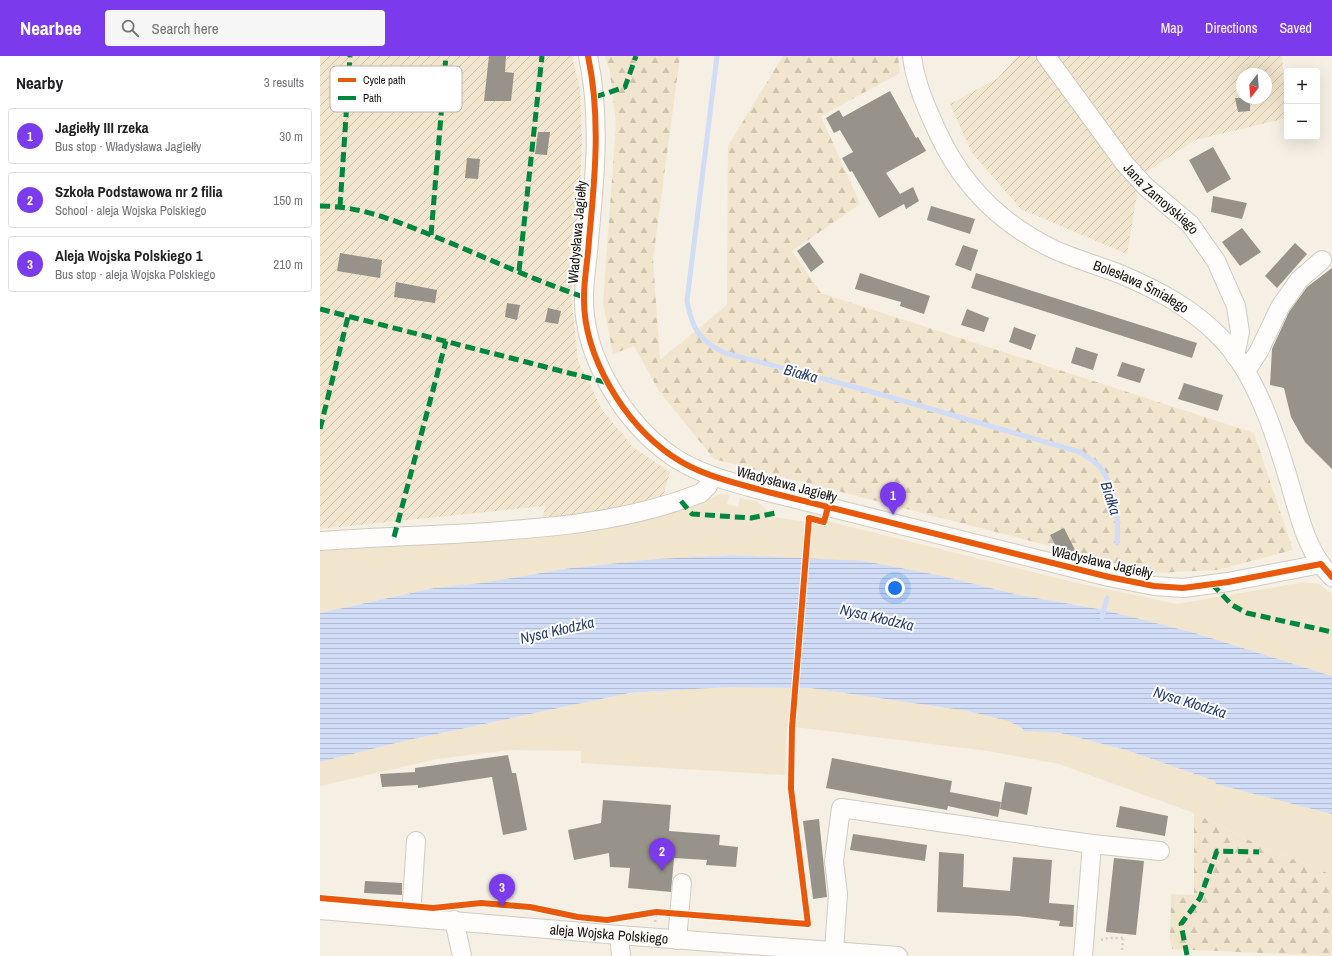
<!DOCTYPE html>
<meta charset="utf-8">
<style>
:root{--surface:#fff;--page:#f6f6f6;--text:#202124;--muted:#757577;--line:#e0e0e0;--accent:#7c3aed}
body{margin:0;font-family:"Archivo Narrow",sans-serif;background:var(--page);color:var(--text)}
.controls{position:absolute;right:12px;top:12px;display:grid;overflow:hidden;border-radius:4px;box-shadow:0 4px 16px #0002}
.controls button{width:36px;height:36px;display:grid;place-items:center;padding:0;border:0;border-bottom:1px solid var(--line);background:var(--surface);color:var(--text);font:20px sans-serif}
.compass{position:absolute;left:916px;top:12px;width:36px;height:36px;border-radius:50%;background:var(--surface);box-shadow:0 4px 16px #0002;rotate:196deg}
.you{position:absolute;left:575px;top:532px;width:14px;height:14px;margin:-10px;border:3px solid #fff;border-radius:50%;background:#1a73e8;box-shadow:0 0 0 6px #1a73e833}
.badge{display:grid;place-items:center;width:26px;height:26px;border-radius:50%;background:var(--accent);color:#fff;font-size:13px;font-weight:700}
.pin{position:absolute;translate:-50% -33px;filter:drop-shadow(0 1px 2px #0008)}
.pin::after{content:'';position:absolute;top:21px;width:14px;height:12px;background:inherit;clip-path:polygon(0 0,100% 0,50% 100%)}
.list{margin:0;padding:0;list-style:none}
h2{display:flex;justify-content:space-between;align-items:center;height:52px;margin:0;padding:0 16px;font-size:17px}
h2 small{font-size:13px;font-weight:400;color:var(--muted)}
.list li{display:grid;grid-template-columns:26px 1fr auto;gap:12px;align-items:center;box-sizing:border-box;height:56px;margin:0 8px 8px;padding:0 8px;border:1px solid var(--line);border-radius:4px}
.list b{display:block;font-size:15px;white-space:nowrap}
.list p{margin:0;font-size:13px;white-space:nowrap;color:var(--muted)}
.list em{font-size:13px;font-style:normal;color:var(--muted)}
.icon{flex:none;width:22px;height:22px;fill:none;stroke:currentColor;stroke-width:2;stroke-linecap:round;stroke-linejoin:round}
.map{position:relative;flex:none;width:1012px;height:900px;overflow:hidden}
header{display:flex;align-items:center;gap:24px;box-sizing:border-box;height:56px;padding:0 20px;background:var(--accent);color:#fff}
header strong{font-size:19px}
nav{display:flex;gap:22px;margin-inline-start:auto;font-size:14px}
.search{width:280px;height:36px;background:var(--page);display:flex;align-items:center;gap:10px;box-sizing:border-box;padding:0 14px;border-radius:4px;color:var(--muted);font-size:15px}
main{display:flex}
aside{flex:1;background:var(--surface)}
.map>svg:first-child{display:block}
.grass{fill:#f2e5cd}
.forest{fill:url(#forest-firs)}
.garden{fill:url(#garden-furrows);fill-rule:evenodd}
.water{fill:url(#water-rules)}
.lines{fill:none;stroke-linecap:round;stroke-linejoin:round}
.stream{stroke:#d1ddf6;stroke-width:5}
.building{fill:#97938a}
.minor-casing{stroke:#d0cbc3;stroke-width:20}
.path{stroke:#d0cfcc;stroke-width:2.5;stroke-dasharray:2 3;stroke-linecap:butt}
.minor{stroke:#fefdfb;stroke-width:18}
.quiet{stroke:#00873e;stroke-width:5;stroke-dasharray:10 5;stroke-linecap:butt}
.cycleway-casing{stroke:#fff;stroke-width:8}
.cycleway{stroke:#e8590c;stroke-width:6}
.labels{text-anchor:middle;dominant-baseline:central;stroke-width:4;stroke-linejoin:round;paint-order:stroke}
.street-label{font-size:14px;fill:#17130d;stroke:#fff}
.water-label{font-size:15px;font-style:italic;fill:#273d6e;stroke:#fff}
.key{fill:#fff;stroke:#b9b8b6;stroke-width:1}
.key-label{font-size:11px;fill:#17130d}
</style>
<header>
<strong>Nearbee</strong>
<div class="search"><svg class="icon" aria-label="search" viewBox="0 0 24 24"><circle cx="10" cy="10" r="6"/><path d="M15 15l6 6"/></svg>Search here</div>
<nav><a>Map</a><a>Directions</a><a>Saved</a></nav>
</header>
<main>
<aside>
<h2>Nearby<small>3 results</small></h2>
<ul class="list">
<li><span class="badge">1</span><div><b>Jagiełły III rzeka</b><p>Bus stop · Władysława Jagiełły</p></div><em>30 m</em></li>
<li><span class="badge">2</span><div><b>Szkoła Podstawowa nr 2 filia</b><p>School · aleja Wojska Polskiego</p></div><em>150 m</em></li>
<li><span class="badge">3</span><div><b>Aleja Wojska Polskiego 1</b><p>Bus stop · aleja Wojska Polskiego</p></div><em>210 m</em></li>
</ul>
</aside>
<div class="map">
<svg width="1012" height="900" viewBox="0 0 1012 900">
<defs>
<pattern id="forest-firs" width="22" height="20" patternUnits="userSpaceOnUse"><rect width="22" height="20" fill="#f2e5cd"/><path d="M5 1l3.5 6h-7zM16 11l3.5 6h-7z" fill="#cfc4af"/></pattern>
<pattern id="garden-furrows" width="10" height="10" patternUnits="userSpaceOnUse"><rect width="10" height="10" fill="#f2e5cd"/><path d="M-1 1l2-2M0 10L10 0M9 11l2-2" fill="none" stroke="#cfc4af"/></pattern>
<pattern id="water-rules" width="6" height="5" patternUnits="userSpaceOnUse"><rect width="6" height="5" fill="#d1ddf6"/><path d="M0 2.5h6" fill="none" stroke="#b3bdd2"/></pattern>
</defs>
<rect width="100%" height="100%" fill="#f5efe4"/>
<!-- grass -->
<g class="grass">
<polygon points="400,438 409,439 407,448 418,451 420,442 438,446 454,461 501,468 511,466 753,526 857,548 984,526 999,528 1012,538 1012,620 875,577 784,554 699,539 622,520 477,503 413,499 337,503 251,512 162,527 114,532 0,557 0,493 267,474 363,455"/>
<polygon points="408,631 490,632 648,655 688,665 702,672 703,675 739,677 806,694 895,725 897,728 1012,758 1012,819 943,791 874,757 739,708 668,695 467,670 465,719 261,707 261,695 189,694 117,703 0,730 0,706 84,685 309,637"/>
</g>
<!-- forest -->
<g class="forest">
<polygon points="285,0 360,0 333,203 340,304 407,249 408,90 463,0 578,0 580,17 501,60 540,148 472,195 501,237 934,377 973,494 897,514 834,517 394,403 339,335 314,290 293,298 283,247 296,68 290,16"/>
<polygon points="874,757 943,791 1012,819 1012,900 852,893 850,884 851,838 874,839"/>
</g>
<!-- garden -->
<g class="garden">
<polygon points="0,0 252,0 260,33 262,84 260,132 252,230 252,249 258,305 283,355 314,392 350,416 343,441 258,460 223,462 225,450 0,473"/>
<path d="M697,0h265l5,62 -92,22 -55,36 -13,78 -106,-45 -49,-56 -22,-49 48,-26zM922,18h24v24h-24z"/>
</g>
<!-- water -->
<polygon class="water" points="412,499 544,505 622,520 699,539 784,554 875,577 1012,620 1012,758 896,728 895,725 806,694 740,677 703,675 702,672 688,665 648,655 490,632 408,631 309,637 84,685 0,706 0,557 114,532 162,527 251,512 337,503"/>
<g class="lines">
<!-- stream -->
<g class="stream">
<path d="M397,0l-30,245c5,27 12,40 38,52l137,36 218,63c6,5 15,9 20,15 16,22 19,51 17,76"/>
<polyline points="782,561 787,542"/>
</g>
</g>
<!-- building -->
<g class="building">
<polygon points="169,0 186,0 185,16 194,17 191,45 164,45"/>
<polygon points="570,35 596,82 598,81 606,95 566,117 580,138 593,131 599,145 586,153 584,148 559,162 532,115 530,116 522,102 533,96 520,74 514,77 506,62 519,54 523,61"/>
<polygon points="915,42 930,42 930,55 918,56"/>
<polygon points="218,76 230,76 227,99 215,98"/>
<polygon points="893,91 911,123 887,137 869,104"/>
<polygon points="147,102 160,103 158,123 145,122"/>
<polygon points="893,140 927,147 922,163 891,156"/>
<polygon points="611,150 655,163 650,178 607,164"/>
<polygon points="922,172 941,196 920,210 902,186"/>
<polygon points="489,186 504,206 491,216 477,195"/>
<polygon points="975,187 987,198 957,232 945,220"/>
<polygon points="643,189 658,194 651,215 635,209"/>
<polygon points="20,197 62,204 60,222 17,215"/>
<polygon points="1012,212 1012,413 985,386 971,361 964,332 950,329 952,293 969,256 987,231"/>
<polygon points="540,217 610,240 604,258 580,250 581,246 535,233"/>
<polygon points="656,217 877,287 872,302 651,232"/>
<polygon points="76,226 117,234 115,247 74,241"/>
<polygon points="187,247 200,249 197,264 185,261"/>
<polygon points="228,252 241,255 238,268 225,266"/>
<polygon points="647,253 669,262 664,276 641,269"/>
<polygon points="694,271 716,279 711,294 689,286"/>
<polygon points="756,291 778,298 773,314 751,307"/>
<polygon points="802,306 825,313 820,327 797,320"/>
<polygon points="864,327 903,339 898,355 858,343"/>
<polygon points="744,472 755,494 745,499 740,498 730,479"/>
<polygon points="188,699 192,717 196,717 207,774 183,779 172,721 98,732 98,729 62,731 60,718 95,716 95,712"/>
<polygon points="512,702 632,725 630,736 681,746 678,761 628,750 627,754 506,732"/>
<polygon points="685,726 712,731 707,759 680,753"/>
<polygon points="283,744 351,749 349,775 400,779 399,789 418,791 416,811 386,809 387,804 354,802 351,836 308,832 310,812 290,811 289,797 254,804 248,774 281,767"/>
<polygon points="800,750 848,760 845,780 796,771"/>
<polygon points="499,763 507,841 493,843 483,765"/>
<polygon points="533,778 607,789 605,805 530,794"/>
<polygon points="619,796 644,798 643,831 690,835 693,801 732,804 729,847 754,849 753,871 739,870 740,865 698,860 617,856"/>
<polygon points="794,802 824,805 816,879 786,876"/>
<polygon points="45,825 82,827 82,839 44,837"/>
</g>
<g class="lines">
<!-- minor casing -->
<g class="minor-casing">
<g id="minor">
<path d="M268,0c13,61 7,122 1,184 -1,19 -5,38 -5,57 -1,59 40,126 88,159 29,20 64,27 96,36l341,85 45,9 29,2 45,-6 93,-18"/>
<path id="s1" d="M592,0c3,27 15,53 26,77 24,52 63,91 115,116 21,10 45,16 67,25 38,16 72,34 101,64 35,36 54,96 68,143 10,33 17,71 43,96"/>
<path id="s2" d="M726,0l79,108 21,23 44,37 26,37 20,45 4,26 -5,24"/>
<polyline points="926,315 939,295 960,251 979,224 1002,204"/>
<path d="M0,485c44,-3 89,-5 133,-7 84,-5 169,-10 248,-41l7,-7 4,-10"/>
<polyline points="772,788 840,795"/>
<path id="s3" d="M0,854l299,25 279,21"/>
<polyline points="91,860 96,785"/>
<polyline points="134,864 142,900"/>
<polyline points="299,879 301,900"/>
<polyline points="357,884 362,827"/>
<polyline points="514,895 518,838 514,805 521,752 772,788 763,900"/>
</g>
</g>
<!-- path -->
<g class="path">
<polyline points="335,866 336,856"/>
<polyline points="488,868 471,733 472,672 489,463"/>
<polyline points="781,884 788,882 803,882"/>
<polyline points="802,894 803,883"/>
<polyline points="867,900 867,899"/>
</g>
<!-- minor -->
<use href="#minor" class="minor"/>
<!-- quiet -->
<g class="quiet">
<polyline points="275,41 305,31 316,0"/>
<path d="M0,150c38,0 71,13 106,27 53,21 104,46 158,64"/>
<polyline points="20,151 30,0"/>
<polyline points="111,179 126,0"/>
<polyline points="199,215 222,0"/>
<polyline points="0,253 288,327"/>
<polyline points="0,373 28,261"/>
<polyline points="361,445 372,458 431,462 456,457"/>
<polyline points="74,481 126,285"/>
<polyline points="892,528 912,549 927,557 1012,576"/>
<polyline points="867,899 861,868 880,842 897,795 939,796"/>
</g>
<!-- cycleway casing -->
<g class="cycleway-casing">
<g id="cycleway">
<path d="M268,0c13,61 7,122 1,184 -1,19 -5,38 -5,57 -1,59 40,126 88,159 29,20 64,27 96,36l341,85 45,9 29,2 45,-6 93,-18 11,13"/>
<polyline points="0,842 113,852 161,847 210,851 258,861 287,864 336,856 488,868 471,733 472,672 489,462 504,466 508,451"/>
</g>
</g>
<!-- cycleway -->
<use href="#cycleway" class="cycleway"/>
</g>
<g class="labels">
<!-- street labels -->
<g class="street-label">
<text stroke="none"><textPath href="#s2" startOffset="184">Jana Zamoyskiego</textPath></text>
<text transform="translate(257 176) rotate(-85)">Władysława Jagiełły</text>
<text stroke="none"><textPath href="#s1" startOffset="344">Bolesława Śmiałego</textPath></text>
<text transform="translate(467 428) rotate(15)">Władysława Jagiełły</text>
<text transform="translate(782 506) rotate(13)">Władysława Jagiełły</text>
<text stroke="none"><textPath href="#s3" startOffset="290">aleja Wojska Polskiego</textPath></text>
</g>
<!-- water labels -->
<g class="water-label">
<text transform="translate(481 317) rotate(15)">Białka</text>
<text transform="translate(791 442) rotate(72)">Białka</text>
<text transform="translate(557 561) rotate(13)">Nysa Kłodzka</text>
<text transform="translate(237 574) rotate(-13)">Nysa Kłodzka</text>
<text transform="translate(870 646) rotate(17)">Nysa Kłodzka</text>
</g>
</g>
<!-- legend -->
<rect x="10" y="10" width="132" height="46" rx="6" class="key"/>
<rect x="18" y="22" width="18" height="4" fill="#e8590c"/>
<rect x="18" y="40" width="18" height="4" fill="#00873e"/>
<g class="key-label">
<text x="43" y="28">Cycle path</text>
<text x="43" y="46">Path</text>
</g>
</svg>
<div class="controls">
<button>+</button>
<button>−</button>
</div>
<svg class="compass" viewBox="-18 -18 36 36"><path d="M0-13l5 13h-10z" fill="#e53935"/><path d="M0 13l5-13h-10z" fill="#757577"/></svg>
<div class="you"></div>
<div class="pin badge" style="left:573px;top:459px">1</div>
<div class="pin badge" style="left:342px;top:815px">2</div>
<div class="pin badge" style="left:182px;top:851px">3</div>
</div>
</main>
